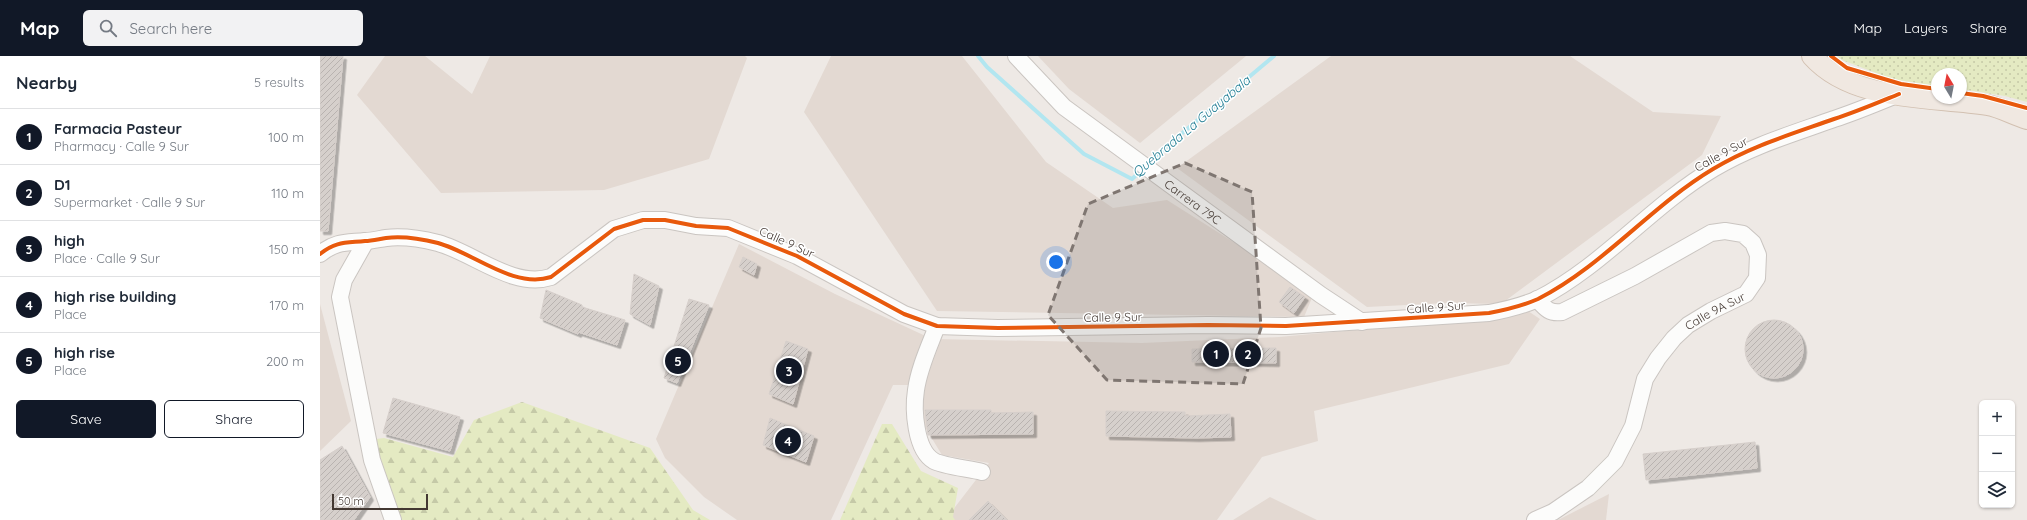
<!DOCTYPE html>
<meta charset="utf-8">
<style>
:root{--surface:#fff;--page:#f2f2f3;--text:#1f2937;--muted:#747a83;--line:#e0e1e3;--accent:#111827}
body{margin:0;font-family:Quicksand,sans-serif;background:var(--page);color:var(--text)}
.controls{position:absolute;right:12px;bottom:12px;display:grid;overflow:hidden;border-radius:6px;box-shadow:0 1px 3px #0004}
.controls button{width:36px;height:36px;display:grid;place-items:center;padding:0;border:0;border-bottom:1px solid var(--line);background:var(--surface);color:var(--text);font:20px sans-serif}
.compass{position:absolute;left:1611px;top:12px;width:36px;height:36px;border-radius:50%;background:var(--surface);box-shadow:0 1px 3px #0004;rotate:350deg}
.scale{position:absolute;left:12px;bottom:10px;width:96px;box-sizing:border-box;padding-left:4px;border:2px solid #433832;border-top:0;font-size:11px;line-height:14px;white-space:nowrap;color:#433832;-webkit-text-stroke:3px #fff;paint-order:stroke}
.you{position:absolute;left:736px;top:206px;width:14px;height:14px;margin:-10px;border:3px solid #fff;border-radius:50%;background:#1a73e8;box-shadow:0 0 0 6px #1a73e833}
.badge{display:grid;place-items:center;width:26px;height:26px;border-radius:50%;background:var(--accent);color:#fff;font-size:13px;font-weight:700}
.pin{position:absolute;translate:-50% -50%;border:2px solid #fff;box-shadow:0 1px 4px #0006}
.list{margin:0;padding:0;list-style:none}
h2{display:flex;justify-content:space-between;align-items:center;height:52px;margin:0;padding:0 16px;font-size:17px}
h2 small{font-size:13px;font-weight:400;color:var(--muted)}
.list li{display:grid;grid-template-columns:26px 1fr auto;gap:12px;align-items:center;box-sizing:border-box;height:56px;padding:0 16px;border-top:1px solid var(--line)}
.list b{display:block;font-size:15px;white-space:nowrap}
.list p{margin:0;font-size:13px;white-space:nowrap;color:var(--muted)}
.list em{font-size:13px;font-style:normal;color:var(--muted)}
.actions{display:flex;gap:8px;padding:12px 16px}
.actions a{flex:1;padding:9px 0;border:1px solid var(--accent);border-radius:6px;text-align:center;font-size:14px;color:var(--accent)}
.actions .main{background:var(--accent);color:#fff}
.icon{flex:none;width:22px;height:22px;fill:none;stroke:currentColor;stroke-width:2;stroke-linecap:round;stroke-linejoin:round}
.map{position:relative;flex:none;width:1707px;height:464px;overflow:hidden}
header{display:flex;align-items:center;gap:24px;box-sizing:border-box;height:56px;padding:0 20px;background:var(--accent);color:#fff}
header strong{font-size:19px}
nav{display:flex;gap:22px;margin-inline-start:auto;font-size:14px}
.search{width:280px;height:36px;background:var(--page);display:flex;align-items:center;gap:10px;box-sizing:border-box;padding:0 14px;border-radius:6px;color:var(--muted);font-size:15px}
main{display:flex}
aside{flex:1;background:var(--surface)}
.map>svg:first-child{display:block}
.residential{fill:#e3d9d2}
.grass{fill:url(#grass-dots)}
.forest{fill:url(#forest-firs)}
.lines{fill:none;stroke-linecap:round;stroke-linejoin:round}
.stream{stroke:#b2e6f0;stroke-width:4}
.building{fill:url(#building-hatch);stroke:#d6cfcb;filter:url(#shadow)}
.minor-casing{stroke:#cac5c1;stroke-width:18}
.major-casing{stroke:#d2c0b1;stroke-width:22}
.minor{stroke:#fcfcfb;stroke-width:16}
.major{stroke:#f0e8e1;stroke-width:20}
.cycleway-casing{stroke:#fff;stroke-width:6}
.cycleway{stroke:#e8590c;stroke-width:4}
.marked{fill:#7f7671;fill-opacity:0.2;stroke:#7f7671;stroke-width:3;stroke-dasharray:8 5;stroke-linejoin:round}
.labels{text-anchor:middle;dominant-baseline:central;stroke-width:3;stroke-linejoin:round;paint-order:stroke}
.street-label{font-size:12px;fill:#433832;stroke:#fff}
.water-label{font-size:13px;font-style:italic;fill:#217e94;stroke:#fff}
</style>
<header>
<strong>Map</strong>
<div class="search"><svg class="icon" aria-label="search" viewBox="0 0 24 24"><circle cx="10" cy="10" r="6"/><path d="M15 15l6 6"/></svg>Search here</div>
<nav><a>Map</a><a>Layers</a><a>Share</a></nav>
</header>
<main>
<aside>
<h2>Nearby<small>5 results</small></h2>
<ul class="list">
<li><span class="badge">1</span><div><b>Farmacia Pasteur</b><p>Pharmacy · Calle 9 Sur</p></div><em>100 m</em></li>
<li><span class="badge">2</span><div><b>D1</b><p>Supermarket · Calle 9 Sur</p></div><em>110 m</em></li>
<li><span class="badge">3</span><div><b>high</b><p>Place · Calle 9 Sur</p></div><em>150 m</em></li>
<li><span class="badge">4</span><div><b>high rise building</b><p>Place</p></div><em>170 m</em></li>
<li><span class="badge">5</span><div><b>high rise</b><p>Place</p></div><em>200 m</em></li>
</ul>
<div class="actions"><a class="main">Save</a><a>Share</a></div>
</aside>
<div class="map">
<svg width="1707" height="464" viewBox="0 0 1707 464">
<defs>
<pattern id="grass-dots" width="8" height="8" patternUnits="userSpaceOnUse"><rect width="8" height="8" fill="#e4eac2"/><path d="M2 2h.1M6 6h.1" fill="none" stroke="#c5c9a7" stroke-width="1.8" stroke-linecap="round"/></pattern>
<pattern id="forest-firs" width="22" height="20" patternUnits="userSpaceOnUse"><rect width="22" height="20" fill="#e4eac2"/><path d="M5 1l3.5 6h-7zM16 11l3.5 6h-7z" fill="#c5c9a7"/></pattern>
<pattern id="building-hatch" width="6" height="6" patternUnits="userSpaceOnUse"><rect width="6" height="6" fill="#d6d0cc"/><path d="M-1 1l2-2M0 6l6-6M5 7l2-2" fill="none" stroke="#b9b3b0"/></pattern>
<filter id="shadow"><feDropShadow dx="3.5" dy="3.5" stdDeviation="0" flood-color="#0004"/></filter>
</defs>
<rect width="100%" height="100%" fill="#eee9e5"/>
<!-- residential -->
<g class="residential">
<polygon points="65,0 105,0 152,38 170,0 425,0 427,2 389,103 284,134 121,137 37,39"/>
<polygon points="511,0 642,0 726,106 793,152 847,144 994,237 984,261 617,255 484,56"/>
<polygon points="718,0 926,0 820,87 749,33"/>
<polygon points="1011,0 1250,0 1333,56 1401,60 1382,99 1181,248 1126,247 1047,251 857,112"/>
<polygon points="419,188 515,238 612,283 822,287 959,281 1167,262 1205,253 1220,263 1189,308 994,355 998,385 942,401 897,464 625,464 669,407 622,399 594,353 597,329 573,329 511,464 417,464 384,441 345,402 336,383"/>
<polygon points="0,248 31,365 0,395"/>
<polygon points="1289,438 1286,464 1238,464"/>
<polygon points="950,441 997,464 913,464"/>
</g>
<!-- grass -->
<polygon class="grass" points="1517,0 1707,0 1707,46 1685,40 1641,33 1641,18 1617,18 1617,30 1572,23 1522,4"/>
<!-- forest -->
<g class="forest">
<polygon points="202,346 330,392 373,454 390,464 79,464 54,390 56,383 64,382 133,401 154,364"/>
<polygon points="562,368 572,368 601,415 638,432 633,461 635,464 520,464"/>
</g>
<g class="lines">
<!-- stream -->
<g class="stream">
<polyline points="658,0 667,11 764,98 812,123 823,113"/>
<polyline points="828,108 854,84 954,0"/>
</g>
</g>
<!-- building -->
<g class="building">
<polygon points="0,0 23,0 8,175 0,175"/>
<polygon points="423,201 437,208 434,219 419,211"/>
<polygon points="314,218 339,230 330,269 310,258"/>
<polygon points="970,231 985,241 974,257 959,246"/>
<polygon points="226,234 262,249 262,251 305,264 297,289 258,276 258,278 220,262"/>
<polygon points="369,243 389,249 357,327 344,322"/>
<circle cx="1454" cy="293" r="29"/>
<polygon points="466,285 488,293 473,348 449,338"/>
<polygon points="956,292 956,307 872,306 872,293"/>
<polygon points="73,342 140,361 130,395 63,377"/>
<polygon points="605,354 671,354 671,357 713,356 713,378 608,379"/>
<polygon points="786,355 865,356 865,360 910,358 911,381 876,382 786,380"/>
<polygon points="450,362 494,380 486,406 443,389"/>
<polygon points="1435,386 1437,412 1326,424 1323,398"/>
<polygon points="22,390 50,441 34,464 0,464 0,404"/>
<polygon points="668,445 687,464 649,464"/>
</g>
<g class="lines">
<!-- minor casing -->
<g class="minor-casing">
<g id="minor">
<path id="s1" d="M696,0l48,51 257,188 41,27"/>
<polyline points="46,185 24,224 20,241 52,404 73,464"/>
<path d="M0,198c16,-13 26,-11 45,-13 7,0 14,-2 21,-3 16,-2 36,1 52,5 36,10 75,46 113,34l63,-48 29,-9h22l31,6 32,2 69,28 107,58 33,12 61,2 210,-3 78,1 203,-13c16,-3 33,-7 49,-14 65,-33 113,-93 175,-130 38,-23 79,-35 121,-50 22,-7 43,-16 65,-25"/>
<path d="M617,270c-8,21 -18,42 -21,64 -3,19 -1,60 18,71 9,5 37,8 48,11"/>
<path id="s2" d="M1215,464l18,-8 35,-24 27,-27 18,-35 12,-47 13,-21 16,-20 14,-13 23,-14 35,-17 11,-16 1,-23 -5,-12 -10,-9 -18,-3 -14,2 -76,43 -73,36c-13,2 -17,-4 -25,-13"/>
</g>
</g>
<!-- major casing -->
<g class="major-casing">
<path id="major" d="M1492,0c41,46 119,40 175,49 13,2 27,10 40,14"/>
</g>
<!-- minor -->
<use href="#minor" class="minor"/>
<!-- major -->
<use href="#major" class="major"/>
<!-- cycleway casing -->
<g class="cycleway-casing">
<g id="cycleway">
<polyline points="1511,0 1527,12 1581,28 1617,33"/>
<polyline points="1641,37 1663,40 1707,52"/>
<path d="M0,198c16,-13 26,-11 45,-13 7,0 14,-2 21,-3 16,-2 36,1 52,5 36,10 75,46 113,34l63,-48 29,-9h22l31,6 32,2 69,28 107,58 33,12 61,2 210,-3 78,1 203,-13c16,-3 33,-7 49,-14 65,-33 113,-93 175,-130 38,-23 79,-35 121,-50 22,-7 43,-16 65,-25"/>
</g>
</g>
<!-- cycleway -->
<use href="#cycleway" class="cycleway"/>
</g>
<!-- marked area -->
<path class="marked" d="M865,107l67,29 9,136 -18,56 -136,-4 -59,-65 40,-111z"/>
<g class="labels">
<!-- street labels -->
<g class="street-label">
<text transform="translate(1401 98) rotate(-29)">Calle 9 Sur</text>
<text stroke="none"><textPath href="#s1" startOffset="230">Carrera 79C</textPath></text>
<text transform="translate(467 186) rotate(24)">Calle 9 Sur</text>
<text transform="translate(1116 251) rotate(-4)">Calle 9 Sur</text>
<text stroke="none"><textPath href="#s2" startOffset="288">Calle 9A Sur</textPath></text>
<text transform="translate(793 261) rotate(-1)">Calle 9 Sur</text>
</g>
<!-- water labels -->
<g class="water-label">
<text transform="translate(871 70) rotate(-40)">Quebrada La Guayabala</text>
</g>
</g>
</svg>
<div class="controls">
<button>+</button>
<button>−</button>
<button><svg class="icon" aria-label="layers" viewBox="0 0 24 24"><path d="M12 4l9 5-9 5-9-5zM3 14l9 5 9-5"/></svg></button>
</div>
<svg class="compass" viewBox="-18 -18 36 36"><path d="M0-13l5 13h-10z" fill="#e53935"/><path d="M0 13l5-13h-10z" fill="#747a83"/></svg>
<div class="scale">50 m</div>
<div class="you"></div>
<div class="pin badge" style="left:896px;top:298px">1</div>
<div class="pin badge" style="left:928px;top:298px">2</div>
<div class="pin badge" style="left:469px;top:315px">3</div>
<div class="pin badge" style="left:468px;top:385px">4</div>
<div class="pin badge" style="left:358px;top:305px">5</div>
</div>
</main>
